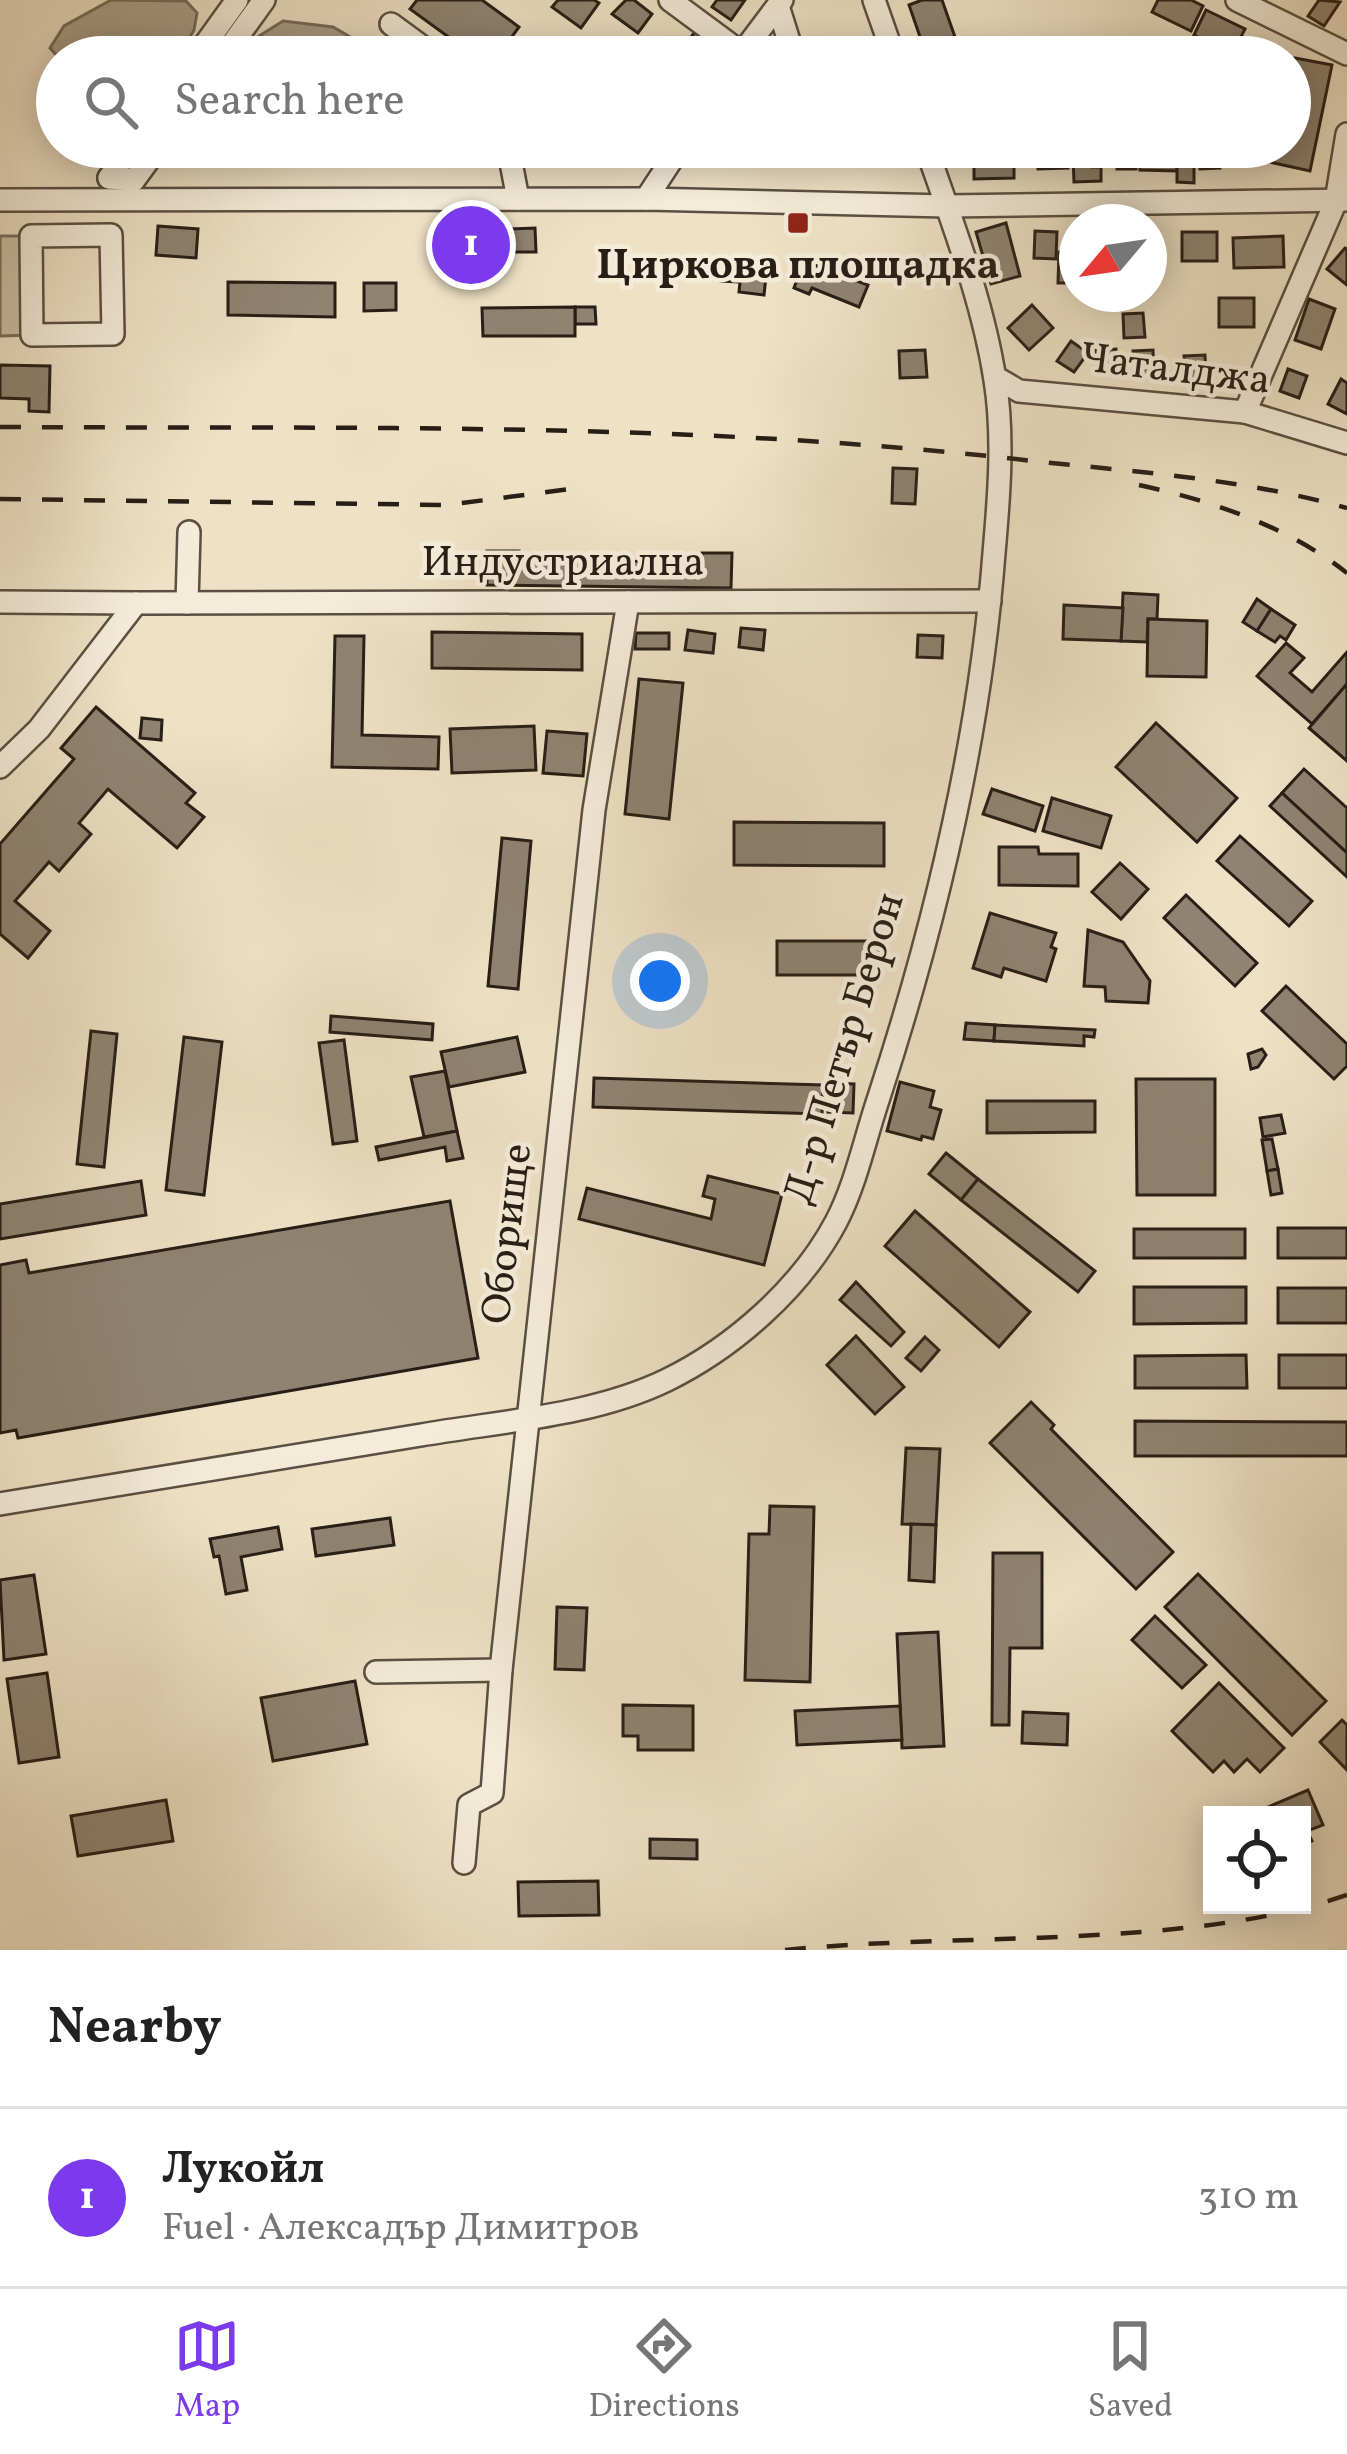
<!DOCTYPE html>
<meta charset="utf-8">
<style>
:root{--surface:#fff;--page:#f6f6f6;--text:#222;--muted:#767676;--line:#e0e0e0;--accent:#7c3aed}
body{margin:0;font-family:Vollkorn,serif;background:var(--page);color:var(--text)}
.controls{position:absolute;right:36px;bottom:36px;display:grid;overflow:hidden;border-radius:0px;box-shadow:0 6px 30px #0003}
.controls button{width:108px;height:108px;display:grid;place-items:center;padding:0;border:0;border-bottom:3px solid var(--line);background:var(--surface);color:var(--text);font:60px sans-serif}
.compass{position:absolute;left:1059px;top:204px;width:108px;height:108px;border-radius:50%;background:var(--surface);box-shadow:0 6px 30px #0003;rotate:241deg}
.you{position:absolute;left:660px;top:981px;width:42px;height:42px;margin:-30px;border:9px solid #fff;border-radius:50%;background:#1a73e8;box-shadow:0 0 0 18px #1a73e833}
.badge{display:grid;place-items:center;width:78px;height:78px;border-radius:50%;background:var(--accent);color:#fff;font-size:39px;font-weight:700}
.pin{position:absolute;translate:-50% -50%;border:6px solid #fff;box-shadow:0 3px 12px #0006}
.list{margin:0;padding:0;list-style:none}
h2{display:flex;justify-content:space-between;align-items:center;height:156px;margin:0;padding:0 48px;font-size:51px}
h2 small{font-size:39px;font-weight:400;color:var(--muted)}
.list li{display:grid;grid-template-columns:78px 1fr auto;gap:36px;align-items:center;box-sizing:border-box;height:180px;padding:0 48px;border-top:3px solid var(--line)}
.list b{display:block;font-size:45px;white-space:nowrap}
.list p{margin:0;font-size:39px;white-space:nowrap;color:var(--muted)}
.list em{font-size:39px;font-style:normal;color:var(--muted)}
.icon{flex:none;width:66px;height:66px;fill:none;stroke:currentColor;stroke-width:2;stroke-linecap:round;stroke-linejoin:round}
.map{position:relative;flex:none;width:1347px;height:1950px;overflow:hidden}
.search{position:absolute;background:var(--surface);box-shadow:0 6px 30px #0003;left:36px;right:36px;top:36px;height:132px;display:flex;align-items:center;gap:30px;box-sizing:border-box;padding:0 42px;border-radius:66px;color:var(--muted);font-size:45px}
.sheet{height:336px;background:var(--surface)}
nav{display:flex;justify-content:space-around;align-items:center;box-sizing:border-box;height:168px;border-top:3px solid var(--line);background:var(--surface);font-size:33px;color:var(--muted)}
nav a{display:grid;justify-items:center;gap:6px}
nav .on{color:var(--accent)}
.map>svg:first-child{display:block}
.green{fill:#ccc0a7;stroke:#7a6f5e;stroke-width:3}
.water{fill:#ab9f8a;stroke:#776b5c;stroke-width:3}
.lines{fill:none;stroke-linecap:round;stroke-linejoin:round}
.stream{stroke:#776b5c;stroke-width:4.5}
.building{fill:#8f8371;stroke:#281e16;stroke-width:3}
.minor-casing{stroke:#5a4f42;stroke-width:26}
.minor{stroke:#f4ecd9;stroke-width:21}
.rail{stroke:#281e16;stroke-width:4.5;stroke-dasharray:21 21;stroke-linecap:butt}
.poi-dot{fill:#8f2418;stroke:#f4ecd9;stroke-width:4.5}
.labels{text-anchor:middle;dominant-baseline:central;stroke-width:9;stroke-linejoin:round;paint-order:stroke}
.poi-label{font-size:42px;font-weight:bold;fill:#281e16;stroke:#f4ecd9}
.street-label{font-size:42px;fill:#281e16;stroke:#f4ecd9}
</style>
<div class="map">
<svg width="1347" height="1950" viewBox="0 0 1347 1950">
<rect width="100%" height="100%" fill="#eee1c5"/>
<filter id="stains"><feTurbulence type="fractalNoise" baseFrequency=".00167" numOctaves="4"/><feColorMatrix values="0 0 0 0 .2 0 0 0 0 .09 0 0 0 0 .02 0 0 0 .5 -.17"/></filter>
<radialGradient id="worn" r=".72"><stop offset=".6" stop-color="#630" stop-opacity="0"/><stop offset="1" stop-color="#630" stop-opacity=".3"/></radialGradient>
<!-- green -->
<polygon class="green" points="0,236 31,236 32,335 0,336"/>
<!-- water -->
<g class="water">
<polygon points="111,0 186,1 197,13 194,30 179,56 58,57 50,48 64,26"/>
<polygon points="283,21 333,27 385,57 246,57 259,36"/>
</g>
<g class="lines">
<!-- stream -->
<polyline class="stream" points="144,149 145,147"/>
</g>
<!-- building -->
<g class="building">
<polygon points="417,0 482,0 519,27 497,57 476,57 410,9"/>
<polygon points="558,0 594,0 599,3 581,28 552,7"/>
<polygon points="626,0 634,0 652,14 638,33 612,14"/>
<polygon points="717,0 745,0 731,20 712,7"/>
<polygon points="922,0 942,0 962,57 927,57 909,5"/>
<polygon points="1158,0 1191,0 1203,6 1191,31 1152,12"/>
<polygon points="1319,0 1340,2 1324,26 1308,16"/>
<polygon points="1206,10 1245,29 1232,54 1194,35"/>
<polygon points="697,29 717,44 708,57 693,57 682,49"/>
<polygon points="538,44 557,57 529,57"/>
<polygon points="1295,58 1332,65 1310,171 1256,159 1258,147 1290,147 1290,83"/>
<polygon points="974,147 1014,147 1014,178 974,179"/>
<polygon points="1036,147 1066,147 1068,168 1038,169"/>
<polygon points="1140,147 1177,147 1177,171 1140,170"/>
<polygon points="1199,147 1219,147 1220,168 1200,169"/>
<polygon points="1117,148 1135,148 1136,169 1117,169"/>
<polygon points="1091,157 1092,167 1101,167 1101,181 1074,182 1073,158"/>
<polygon points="1177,163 1194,164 1194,183 1177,182"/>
<polygon points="451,217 473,217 473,229 511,229 511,252 477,252 477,262 450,261"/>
<polygon points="1006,223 1020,276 991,284 976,232"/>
<polygon points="158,226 198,229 196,258 156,255"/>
<polygon points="535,228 536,252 511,252 511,229"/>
<polygon points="1149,230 1154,230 1155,261 1149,262"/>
<polygon points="1035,231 1057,232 1056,259 1034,258"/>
<rect x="1182" y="232" width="35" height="29"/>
<polygon points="1283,236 1284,267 1234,268 1233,238"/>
<polygon points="1345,248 1347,249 1347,285 1327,269"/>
<polygon points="1059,252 1077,253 1077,283 1058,283"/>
<polygon points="804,261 868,285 859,307 812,288 809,294 794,288"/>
<polygon points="722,262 767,267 764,295 739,292 740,282 721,281"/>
<polygon points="228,282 335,283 335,317 228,315"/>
<polygon points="364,283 396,283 396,310 364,311"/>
<rect x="1219" y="298" width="35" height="29"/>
<polygon points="1309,299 1335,309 1321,349 1295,340"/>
<polygon points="1032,305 1053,328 1029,350 1008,328"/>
<polygon points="575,307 595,307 596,324 575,324"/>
<polygon points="575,307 575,336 483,336 482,308"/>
<polygon points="1143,313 1145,337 1124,338 1123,314"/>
<polygon points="1071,341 1088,353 1074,372 1057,361"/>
<polygon points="1116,349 1117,373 1097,373 1096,350"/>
<polygon points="925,350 927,377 900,378 899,351"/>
<polygon points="1153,350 1154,374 1134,375 1133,351"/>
<polygon points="1205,355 1206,379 1186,380 1184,356"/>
<polygon points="0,365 50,366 49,412 29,411 29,399 0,398"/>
<polygon points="1288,369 1307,376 1299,398 1280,391"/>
<polygon points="1341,379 1347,383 1347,414 1328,404"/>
<polygon points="893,468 917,469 915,504 892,503"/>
<polygon points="487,551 519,551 519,560 702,562 702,553 732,553 731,588 487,585"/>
<polygon points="1123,593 1158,595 1157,619 1148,619 1147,642 1121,641"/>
<polygon points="1257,599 1271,609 1257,631 1243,622"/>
<polygon points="1064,605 1123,608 1121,641 1063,639"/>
<polygon points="1271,609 1295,625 1286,640 1280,636 1275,642 1257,631"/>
<polygon points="1148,619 1207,621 1206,677 1147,676"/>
<polygon points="741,628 765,630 763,650 739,647"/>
<polygon points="688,630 715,634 713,653 685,650"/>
<polygon points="432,632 582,634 582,670 432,668"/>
<polygon points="636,633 669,633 669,649 635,649"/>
<polygon points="918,635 943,636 942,658 917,657"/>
<polygon points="335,636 364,636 362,735 439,737 438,769 332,767"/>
<polygon points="1286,643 1304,658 1290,673 1312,692 1347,652 1347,684 1312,724 1257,676"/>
<polygon points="639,679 683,683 669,819 625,814"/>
<polygon points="1347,684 1347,761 1309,728"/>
<polygon points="96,707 195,793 186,803 204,817 177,848 108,789 79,823 91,834 59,871 49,862 15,901 50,931 28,958 0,934 0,844 74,759 61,748"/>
<polygon points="142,718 162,720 161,740 140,738"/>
<polygon points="1156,723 1237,798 1197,842 1116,767"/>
<polygon points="534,726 536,770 452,773 450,729"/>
<polygon points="547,731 587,734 583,776 543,773"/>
<polygon points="1304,769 1347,808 1347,853 1282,793"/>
<polygon points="992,789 1043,806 1035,831 983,814"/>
<polygon points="1282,793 1347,853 1347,877 1270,806"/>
<polygon points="1052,798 1111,816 1101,848 1043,831"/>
<polygon points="734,822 884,823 884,866 734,865"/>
<polygon points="1240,836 1312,901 1289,926 1217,861"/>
<polygon points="502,838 531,841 518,989 488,986"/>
<polygon points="999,847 1038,847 1039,854 1078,854 1078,886 999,885"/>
<polygon points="1120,863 1148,889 1121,919 1092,892"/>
<polygon points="1186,895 1257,963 1235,986 1164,918"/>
<polygon points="990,913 1056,933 1051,947 1056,949 1046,981 1004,968 1001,977 973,968"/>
<polygon points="1088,930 1123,942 1150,981 1148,1003 1106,1001 1105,987 1084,986"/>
<rect x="777" y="941" width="104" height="34"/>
<polygon points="1286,986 1347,1044 1347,1066 1334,1079 1262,1011"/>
<polygon points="331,1016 433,1024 432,1040 330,1032"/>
<polygon points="966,1023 995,1025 994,1041 964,1039"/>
<polygon points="995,1025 1095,1030 1094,1037 1084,1036 1084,1046 994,1041"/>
<polygon points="91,1031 117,1034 104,1167 77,1164"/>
<polygon points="184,1037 222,1042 204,1195 166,1190"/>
<polygon points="517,1037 525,1072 449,1087 441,1052"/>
<polygon points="344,1040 357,1141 333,1144 319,1043"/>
<polygon points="1262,1049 1266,1055 1258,1067 1251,1069 1248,1054"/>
<polygon points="445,1071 457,1131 424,1137 411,1077"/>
<polygon points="594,1078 823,1085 822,1114 593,1107"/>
<polygon points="1136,1079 1215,1079 1215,1195 1137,1195"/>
<polygon points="900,1082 934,1091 930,1107 941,1110 933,1139 922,1136 921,1140 887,1131"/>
<polygon points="829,1083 854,1084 853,1113 828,1112"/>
<polygon points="987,1101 1095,1101 1095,1132 987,1133"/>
<polygon points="1281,1115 1285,1133 1263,1137 1260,1118"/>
<polygon points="457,1131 463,1158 447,1161 445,1147 379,1160 376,1147"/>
<polygon points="1272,1139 1278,1169 1267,1171 1262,1140"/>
<polygon points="946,1153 978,1179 961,1200 929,1174"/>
<polygon points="1278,1169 1282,1193 1271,1195 1267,1171"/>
<polygon points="708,1176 782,1194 764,1265 579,1219 587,1188 711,1219 715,1199 703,1196"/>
<polygon points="978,1179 1095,1271 1078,1292 961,1200"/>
<polygon points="141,1181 146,1215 0,1239 0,1204"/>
<polygon points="450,1201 478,1358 18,1438 16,1430 0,1433 0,1265 26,1260 29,1273"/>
<polygon points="915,1211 1030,1312 999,1347 885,1246"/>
<rect x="1278" y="1228" width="69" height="30"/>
<rect x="1134" y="1229" width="111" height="29"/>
<polygon points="856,1282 904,1332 891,1346 840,1300"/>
<polygon points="1134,1287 1246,1287 1246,1323 1134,1324"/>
<rect x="1278" y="1288" width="69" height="35"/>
<polygon points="856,1336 904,1387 875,1414 827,1365"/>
<polygon points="925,1337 939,1350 921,1371 906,1358"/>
<polygon points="1246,1355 1247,1388 1135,1388 1135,1356"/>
<rect x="1279" y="1355" width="68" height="33"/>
<polygon points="1031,1402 1054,1425 1051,1429 1173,1552 1136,1589 990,1443"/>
<polygon points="1135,1421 1347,1422 1347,1456 1135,1456"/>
<polygon points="906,1448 940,1449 936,1525 902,1524"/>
<polygon points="770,1506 814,1507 810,1682 745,1680 749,1534 769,1534"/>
<polygon points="390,1518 394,1545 316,1556 312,1529"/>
<polygon points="911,1524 936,1525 934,1582 909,1580"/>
<polygon points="278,1527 282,1549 241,1557 247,1590 226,1594 219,1556 214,1557 210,1539"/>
<polygon points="993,1553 1042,1553 1042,1648 1010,1648 1009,1725 992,1725"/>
<polygon points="1198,1574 1326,1701 1292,1735 1165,1607"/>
<polygon points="34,1575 46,1654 4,1660 0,1580"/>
<polygon points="557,1607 587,1608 584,1670 555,1669"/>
<polygon points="1155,1616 1206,1665 1182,1688 1132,1640"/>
<polygon points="938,1632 944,1746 902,1748 897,1634"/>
<polygon points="47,1673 59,1757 19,1763 7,1679"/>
<polygon points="355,1681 367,1744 273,1761 261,1698"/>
<polygon points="1219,1683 1284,1748 1260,1772 1247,1759 1234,1772 1224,1761 1213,1772 1172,1731"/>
<polygon points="623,1705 693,1706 693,1750 638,1750 638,1736 623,1736"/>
<polygon points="900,1706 902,1740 797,1745 795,1711"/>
<polygon points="1023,1712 1068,1714 1067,1745 1022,1743"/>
<polygon points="1342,1720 1347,1725 1347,1770 1320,1742"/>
<polygon points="1308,1790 1323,1825 1307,1831 1312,1841 1302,1845 1302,1815 1249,1815"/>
<polygon points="166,1800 173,1841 78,1856 71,1816"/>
<polygon points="650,1839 697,1840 697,1859 650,1858"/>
<polygon points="598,1881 599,1915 519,1916 518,1882"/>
</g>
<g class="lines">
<!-- minor casing -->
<g class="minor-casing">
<g id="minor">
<polyline points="670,0 747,57"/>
<polyline points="874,0 894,57"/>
<polyline points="1237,0 1347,54"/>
<polyline points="778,6 793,54"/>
<polyline points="391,24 436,57"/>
<polyline points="196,57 237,0"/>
<polyline points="223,57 264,0"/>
<polyline points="739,57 782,0"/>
<polyline points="508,147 518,199"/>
<polyline points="109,178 134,180 158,147"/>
<polyline points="109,178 131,147"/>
<polyline points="646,199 680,147"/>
<polyline points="0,200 646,199 947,206 1347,200"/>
<polygon points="111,235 113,334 32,335 31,236"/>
<polyline points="995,377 1019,391 1245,412 1347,443"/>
<polyline points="1245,412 1336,201 1347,134"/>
<polyline points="0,602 136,603"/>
<polyline points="187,603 189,532"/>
<polyline points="0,767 39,729 136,603 990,601"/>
<path d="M0,1504c140,-23 280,-46 421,-69 81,-14 172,-19 246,-55 67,-33 134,-92 169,-158 20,-38 29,-84 43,-125 57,-175 101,-360 115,-544 5,-56 10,-118 1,-173 -12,-79 -43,-158 -69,-233"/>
<polyline points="376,1672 501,1670"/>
<polyline points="464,1863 469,1805 492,1793 501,1670 594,810 628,602"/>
</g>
</g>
<!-- minor -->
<use href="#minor" class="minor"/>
<!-- rail -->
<g class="rail">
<path d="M0,427c341,2 685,-6 1024,33 109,12 217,18 323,48"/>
<path d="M1139,485c73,16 148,41 208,88"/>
<polyline points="0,499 447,505 570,489"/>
<path d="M785,1950c175,-18 399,0 562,-55"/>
</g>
</g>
<!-- markers -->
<rect class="poi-dot" x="786" y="211" width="24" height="24" rx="6"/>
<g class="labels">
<!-- poi labels -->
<g class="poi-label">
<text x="798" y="267">Циркова площадка</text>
</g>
<!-- street labels -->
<g class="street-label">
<text transform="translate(1175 371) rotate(7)">Чаталджа</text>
<text x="563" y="564">Индустриална</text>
<text transform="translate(846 1049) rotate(-73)">Д-р Петър Берон</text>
<text transform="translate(509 1234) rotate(-83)">Оборище</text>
</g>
</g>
<rect width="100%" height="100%" filter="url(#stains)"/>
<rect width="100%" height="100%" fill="url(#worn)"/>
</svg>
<div class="controls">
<button><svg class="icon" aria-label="locate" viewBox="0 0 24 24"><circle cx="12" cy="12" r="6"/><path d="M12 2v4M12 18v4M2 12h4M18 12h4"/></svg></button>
</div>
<svg class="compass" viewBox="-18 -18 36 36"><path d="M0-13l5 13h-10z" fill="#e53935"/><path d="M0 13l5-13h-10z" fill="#767676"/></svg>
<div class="you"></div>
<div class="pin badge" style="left:471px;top:245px">1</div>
<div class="search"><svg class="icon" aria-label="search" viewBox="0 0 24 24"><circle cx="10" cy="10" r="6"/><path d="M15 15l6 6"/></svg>Search here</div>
</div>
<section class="sheet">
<h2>Nearby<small></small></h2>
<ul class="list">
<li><span class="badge">1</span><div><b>Лукойл</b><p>Fuel · Алексадър Димитров</p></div><em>310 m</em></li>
</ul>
</section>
<nav>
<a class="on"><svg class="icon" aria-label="map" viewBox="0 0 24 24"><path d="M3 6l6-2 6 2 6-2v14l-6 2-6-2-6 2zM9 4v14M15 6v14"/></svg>Map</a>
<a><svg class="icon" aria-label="directions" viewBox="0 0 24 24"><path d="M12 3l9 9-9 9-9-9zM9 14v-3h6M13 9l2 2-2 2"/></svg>Directions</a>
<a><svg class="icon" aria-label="saved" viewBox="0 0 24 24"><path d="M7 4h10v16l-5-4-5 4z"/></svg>Saved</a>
</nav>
